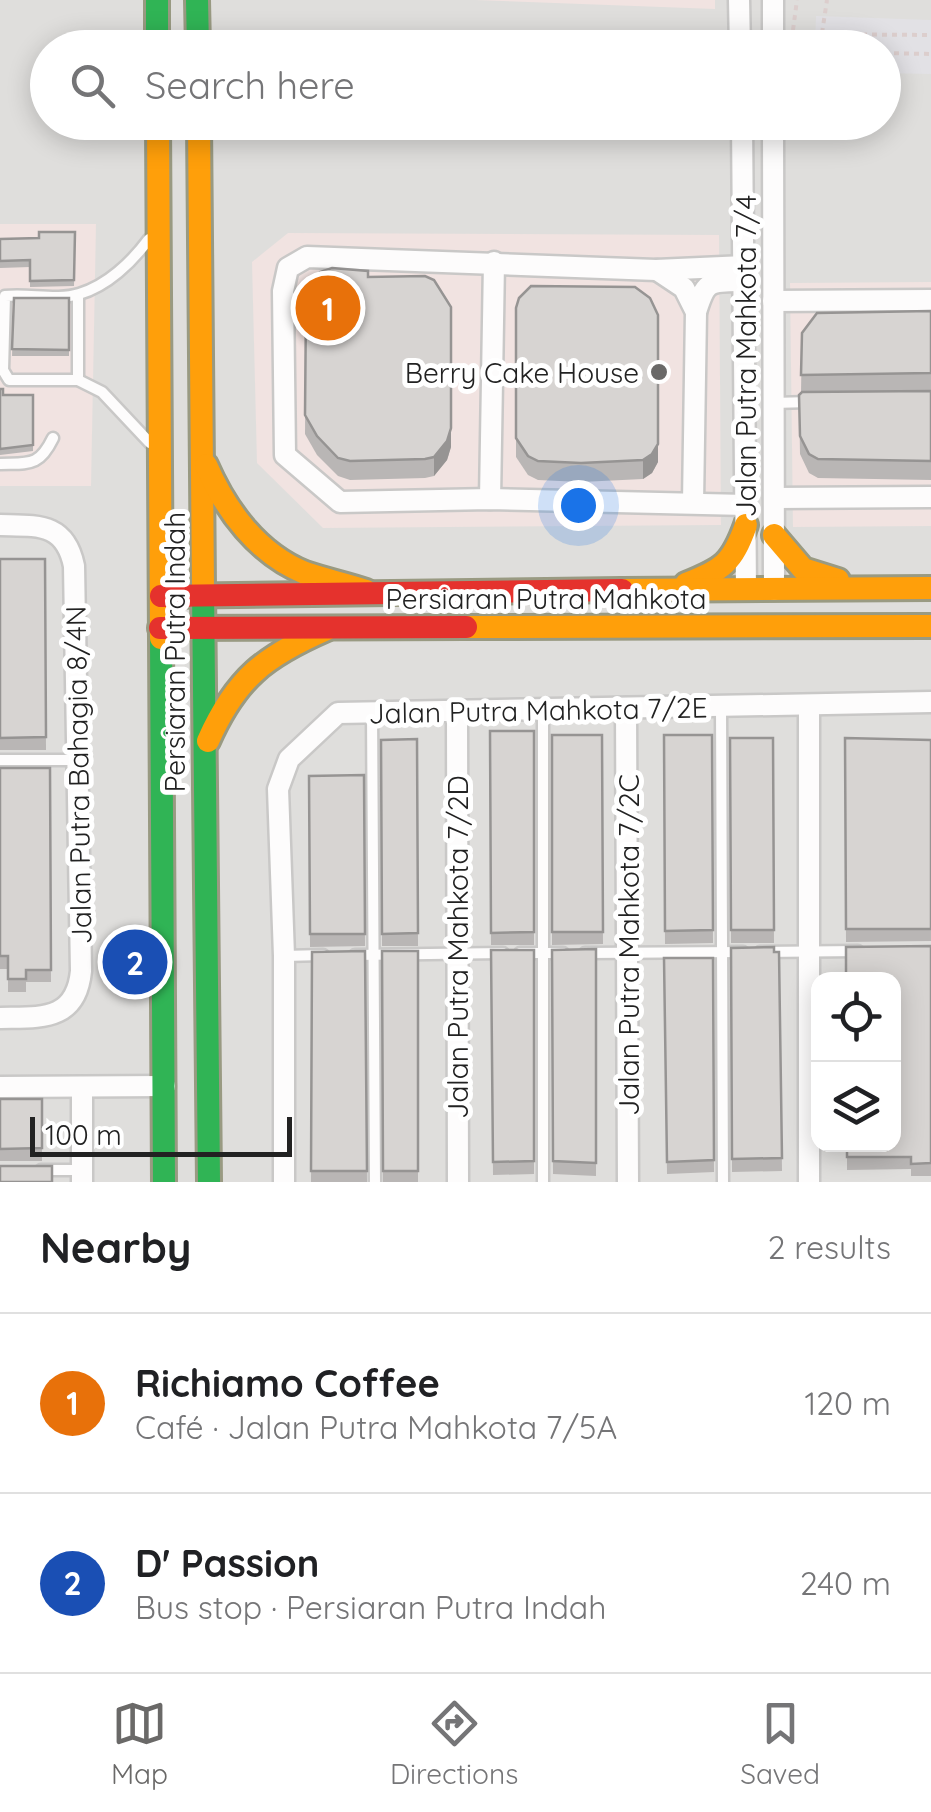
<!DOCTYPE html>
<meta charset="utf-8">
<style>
:root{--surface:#fff;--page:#f2f2f2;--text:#202124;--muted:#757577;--line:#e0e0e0;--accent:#6a6968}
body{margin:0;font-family:Quicksand,sans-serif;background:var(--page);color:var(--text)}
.controls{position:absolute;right:30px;bottom:30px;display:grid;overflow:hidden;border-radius:20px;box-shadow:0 5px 25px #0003}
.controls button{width:90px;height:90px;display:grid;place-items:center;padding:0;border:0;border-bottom:2px solid var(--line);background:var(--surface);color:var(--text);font:50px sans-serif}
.scale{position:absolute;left:30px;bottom:25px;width:262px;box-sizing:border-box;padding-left:10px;border:5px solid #222;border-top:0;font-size:28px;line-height:35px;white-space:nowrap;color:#222;-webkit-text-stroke:8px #fff;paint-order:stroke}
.you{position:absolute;left:578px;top:505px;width:35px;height:35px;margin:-25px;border:8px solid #fff;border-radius:50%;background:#1a73e8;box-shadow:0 0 0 15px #1a73e833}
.badge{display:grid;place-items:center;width:65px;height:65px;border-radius:50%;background:var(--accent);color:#fff;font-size:32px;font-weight:700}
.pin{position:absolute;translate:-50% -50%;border:5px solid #fff;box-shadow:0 2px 10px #0006}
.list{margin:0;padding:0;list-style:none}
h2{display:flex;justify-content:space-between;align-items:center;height:130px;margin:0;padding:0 40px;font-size:42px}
h2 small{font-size:32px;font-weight:400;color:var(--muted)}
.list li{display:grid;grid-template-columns:65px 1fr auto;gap:30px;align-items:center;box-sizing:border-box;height:180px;padding:0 40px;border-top:2px solid var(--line)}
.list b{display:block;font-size:38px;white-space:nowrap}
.list p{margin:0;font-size:32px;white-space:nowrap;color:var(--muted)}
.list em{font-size:32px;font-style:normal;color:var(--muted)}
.icon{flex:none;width:55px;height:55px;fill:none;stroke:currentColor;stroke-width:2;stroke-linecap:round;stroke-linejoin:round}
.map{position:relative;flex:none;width:931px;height:1182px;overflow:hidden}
.search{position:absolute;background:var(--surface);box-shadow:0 5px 25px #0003;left:30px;right:30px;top:30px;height:110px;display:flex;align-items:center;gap:25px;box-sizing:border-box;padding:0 35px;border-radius:55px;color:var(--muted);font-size:38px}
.sheet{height:490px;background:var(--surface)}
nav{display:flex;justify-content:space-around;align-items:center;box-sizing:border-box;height:140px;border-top:2px solid var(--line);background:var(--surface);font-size:28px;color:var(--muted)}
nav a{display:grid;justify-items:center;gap:5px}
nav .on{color:var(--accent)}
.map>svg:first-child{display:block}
.residential{fill:#dfdedc;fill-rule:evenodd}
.commercial{fill:#f1e3e1}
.plaza{fill:#e2e1e5}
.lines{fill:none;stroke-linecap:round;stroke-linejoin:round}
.lane-casing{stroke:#c9c8c7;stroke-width:15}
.street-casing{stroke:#c9c8c7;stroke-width:25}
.fast-casing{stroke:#999a82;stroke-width:28}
.slow-casing{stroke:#999a82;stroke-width:28}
.jam-casing{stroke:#999a82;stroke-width:28}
.path{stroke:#dccecd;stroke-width:4;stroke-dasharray:5 5;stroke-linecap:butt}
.lane{stroke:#fdfcfc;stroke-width:10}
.street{stroke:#fdfcfc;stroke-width:20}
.fast{stroke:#30b455;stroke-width:22}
.slow{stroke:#ff9f0a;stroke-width:22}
.jam{stroke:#e5322d;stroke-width:22}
.wall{fill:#b9b6b5}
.shaded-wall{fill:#969493}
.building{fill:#d7d4d2;stroke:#969493;stroke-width:2.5}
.poi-dot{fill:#6a6968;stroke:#fff;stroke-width:4}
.labels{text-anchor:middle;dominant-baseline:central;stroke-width:10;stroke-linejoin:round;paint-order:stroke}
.street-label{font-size:28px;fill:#222;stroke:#fff}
.poi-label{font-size:28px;fill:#222;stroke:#fff;text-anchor:end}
</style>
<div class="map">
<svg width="931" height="1182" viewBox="0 0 931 1182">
<rect width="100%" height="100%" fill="#f0eeeb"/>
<!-- residential -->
<path class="residential" d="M0,0h931v1182h-931zM48,48h836v74h-836zM818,979h76v165h-76z"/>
<!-- commercial -->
<g class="commercial">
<polygon points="475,0 715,0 715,9"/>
<polygon points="0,224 96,224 91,486 0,486"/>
<polygon points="288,233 719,235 721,525 323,528 257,463 252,262"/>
<polygon points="931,282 931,526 793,527 790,283"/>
</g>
<!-- plaza -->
<polygon class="plaza" points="816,16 931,20 931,74 884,73 884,48 815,47"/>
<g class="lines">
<!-- lane casing -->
<g class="lane-casing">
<g id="lane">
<path d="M149,239c-17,23 -42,47 -70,55 -22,7 -51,-1 -74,2l-2,74 6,10h69l24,12 48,51"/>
<polyline points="78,295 78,380"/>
<polyline points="773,403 810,402"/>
<path d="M0,464c29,-1 39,3 53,-26"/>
<polyline points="721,707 723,1182"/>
<polyline points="543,710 543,1182"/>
<polyline points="372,713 375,1182"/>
<polyline points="0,760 77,760"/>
<polyline points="760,952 858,951"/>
<polyline points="520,953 563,953"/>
<polyline points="585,953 743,952"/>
<polyline points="355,955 503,953"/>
<polyline points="284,956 323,955"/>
<polyline points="41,1170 82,1170"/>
</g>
</g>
<!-- street casing -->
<g class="street-casing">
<g id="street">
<polyline points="739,0 740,48"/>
<polyline points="773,0 773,48"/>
<polyline points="742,122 746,590"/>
<polyline points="773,122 774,590"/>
<polyline points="745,266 656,270 307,257 288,268 283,291 285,455 340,502 490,499 746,505"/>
<polyline points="657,270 684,288 696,312 693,502"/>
<polyline points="773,301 931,300"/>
<path d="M696,312c9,-29 11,-31 42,-31"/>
<polyline points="774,498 931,497"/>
<polyline points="490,499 494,262"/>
<path d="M0,525c37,1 65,-3 74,41l7,405c-5,51 -41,46 -81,47"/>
<polyline points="626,708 628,1182"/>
<polyline points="457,712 458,1182"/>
<polyline points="0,1087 165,1086"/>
<polyline points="82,1087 82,1182"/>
<polyline points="284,1182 284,956 278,789 289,759 338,713 931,702"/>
<polyline points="809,1182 809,706"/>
</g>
</g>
<!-- fast casing -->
<g class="fast-casing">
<g id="fast">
<polyline points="157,0 157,48"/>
<polyline points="197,0 198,48"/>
<polyline points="203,588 209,1182"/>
<polyline points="161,638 164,1182"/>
</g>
</g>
<!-- slow casing -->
<g class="slow-casing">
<g id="slow">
<polyline points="158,122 161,638"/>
<polyline points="199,122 203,588"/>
<path d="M206,465c20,46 52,89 99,108 20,7 41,11 61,18"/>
<polyline points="774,535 803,569 838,580"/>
<path d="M686,584c37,-15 46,-20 60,-59"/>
<polyline points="622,590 931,588"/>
<polyline points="466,627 931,626"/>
<path d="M208,741c28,-63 57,-85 119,-112"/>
</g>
</g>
<!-- jam casing -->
<g class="jam-casing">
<g id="jam">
<polyline points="161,596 622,590"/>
<polyline points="160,628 466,627"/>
</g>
</g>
<!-- path -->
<g class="path">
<polyline points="793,30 797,0"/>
<polyline points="822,33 827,0"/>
<polyline points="792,34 931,35"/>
<polyline points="884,53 931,54"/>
</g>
<!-- lane -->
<use href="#lane" class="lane"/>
<!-- street -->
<use href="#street" class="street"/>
<!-- fast -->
<use href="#fast" class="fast"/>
<!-- slow -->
<use href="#slow" class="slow"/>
<!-- jam -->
<use href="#jam" class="jam"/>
</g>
<!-- wall -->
<g class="wall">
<polygon points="75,232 74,286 30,287 30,267 0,268 0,239 39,238"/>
<polygon points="368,277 451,447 447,460 434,476 425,478 350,480 338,476 317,455 305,434 306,304"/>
<polygon points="14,298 69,298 69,356 12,356"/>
<polygon points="516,308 658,462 652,473 643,479 581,482 538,480 528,475 516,457"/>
<polygon points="931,311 931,480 818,478 809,473 800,454 799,395 801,393 802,333"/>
<polygon points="0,389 3,395 33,395 33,451 0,455"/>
<polygon points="0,559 45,559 46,750 0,750"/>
<polygon points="490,731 534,731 534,945 491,945"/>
<polygon points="552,735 602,735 603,944 552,945"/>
<polygon points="664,735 712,735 713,943 665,944"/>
<polygon points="730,738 773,738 774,943 731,943"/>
<polygon points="845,738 931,740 931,941 846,942"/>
<polygon points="417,739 418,946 382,946 381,740"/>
<polygon points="0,768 50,768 51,982 26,982 26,992 8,992 8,969 0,969"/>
<polygon points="364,775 365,946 310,947 309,776"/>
<polygon points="931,946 931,1176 911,1176 911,1169 847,1170 847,1144"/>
<polygon points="731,948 779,952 782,1171 732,1172"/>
<polygon points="596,949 596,1176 553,1174 552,950"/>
<polygon points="491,950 534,950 534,1174 493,1175"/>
<polygon points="365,951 367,1182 311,1182 312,952"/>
<polygon points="382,951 418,951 418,1182 383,1182"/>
<polygon points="664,958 713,958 714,1172 667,1174"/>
<rect x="0" y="1099" width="42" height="62"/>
</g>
<!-- shaded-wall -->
<g class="shaded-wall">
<polygon points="451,307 451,447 447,460 434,476 434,457"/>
<polygon points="658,444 658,462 652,473 643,479 643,460"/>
</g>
<!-- building -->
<g class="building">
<polygon points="39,232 75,232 74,280 30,281 30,260 0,261 0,239 39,238"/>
<polygon points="332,268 368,271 368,277 425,276 434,280 451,307 451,428 447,441 434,457 425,459 350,461 338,458 317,436 305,415 306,304 312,282 320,272"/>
<polygon points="531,286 635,287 650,298 658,315 658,444 652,454 643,460 581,463 538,461 528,456 516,438 516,308 519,298"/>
<polygon points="14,298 69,298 69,350 12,349"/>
<polygon points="931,311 931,373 801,375 802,333 817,313"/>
<polygon points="0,389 3,389 3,395 33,395 33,445 0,449"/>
<polygon points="931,391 931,461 818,459 809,454 800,436 799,395 802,392"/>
<polygon points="0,559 45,559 46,737 0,738"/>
<polygon points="490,731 534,731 534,932 491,933"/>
<polygon points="552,735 602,735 603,932 552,932"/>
<polygon points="664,735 712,735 713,930 665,931"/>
<polygon points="730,738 773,738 774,930 731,930"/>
<polygon points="845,738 931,740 931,929 846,929"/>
<polygon points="417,739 418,933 382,934 381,740"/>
<polygon points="0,768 50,768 51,970 26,970 26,979 8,979 8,956 0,956"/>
<polygon points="364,775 365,934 310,934 309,776"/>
<polygon points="931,946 931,1163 911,1164 911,1157 847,1157 847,1144 894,1144 894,980 846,980 846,947"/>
<polygon points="774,947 774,952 779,952 782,1158 732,1159 731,948"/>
<polygon points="596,949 596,1163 553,1161 552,950"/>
<polygon points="491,950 534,950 534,1161 493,1162"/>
<polygon points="365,951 367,1171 311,1171 312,952"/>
<polygon points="382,951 418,951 418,1171 383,1171"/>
<polygon points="664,958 713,958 714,1160 667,1162"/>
<polygon points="0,1099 42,1099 42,1148 0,1149"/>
<rect x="0" y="1166" width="52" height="16"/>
</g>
<!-- markers -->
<circle class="poi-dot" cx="659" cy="372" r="10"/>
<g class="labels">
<!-- street labels -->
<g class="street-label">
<text transform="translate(745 356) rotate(-90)">Jalan Putra Mahkota 7/4</text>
<text x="546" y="598">Persiaran Putra Mahkota</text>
<text transform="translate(174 652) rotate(-90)">Persiaran Putra Indah</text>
<text transform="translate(538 710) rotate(-1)">Jalan Putra Mahkota 7/2E</text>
<text transform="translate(78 775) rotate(-91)">Jalan Putra Bahagia 8/4N</text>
<text transform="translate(628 945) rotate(-90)">Jalan Putra Mahkota 7/2C</text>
<text transform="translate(457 947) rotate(-90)">Jalan Putra Mahkota 7/2D</text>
</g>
<!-- poi labels -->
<g class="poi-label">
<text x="639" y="372">Berry Cake House</text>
</g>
</g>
</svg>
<div class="controls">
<button><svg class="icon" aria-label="locate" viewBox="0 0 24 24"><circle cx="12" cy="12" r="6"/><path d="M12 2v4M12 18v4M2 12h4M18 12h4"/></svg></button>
<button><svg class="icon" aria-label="layers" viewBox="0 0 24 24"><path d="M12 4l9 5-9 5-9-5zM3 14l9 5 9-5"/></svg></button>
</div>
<div class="scale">100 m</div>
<div class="you"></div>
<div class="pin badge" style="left:328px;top:308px;background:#e8710a">1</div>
<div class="pin badge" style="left:135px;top:962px;background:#1a4fb4">2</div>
<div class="search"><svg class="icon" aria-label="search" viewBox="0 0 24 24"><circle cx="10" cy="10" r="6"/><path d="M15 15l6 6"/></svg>Search here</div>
</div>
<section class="sheet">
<h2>Nearby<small>2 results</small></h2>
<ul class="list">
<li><span class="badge" style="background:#e8710a">1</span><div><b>Richiamo Coffee</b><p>Café · Jalan Putra Mahkota 7/5A</p></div><em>120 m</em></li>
<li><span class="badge" style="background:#1a4fb4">2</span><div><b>D' Passion</b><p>Bus stop · Persiaran Putra Indah</p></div><em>240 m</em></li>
</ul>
</section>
<nav>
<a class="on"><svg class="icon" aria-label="map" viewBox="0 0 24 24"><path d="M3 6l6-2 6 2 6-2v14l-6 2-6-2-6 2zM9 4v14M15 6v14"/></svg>Map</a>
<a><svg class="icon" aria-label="directions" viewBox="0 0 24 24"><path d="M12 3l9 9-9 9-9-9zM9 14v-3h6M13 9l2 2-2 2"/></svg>Directions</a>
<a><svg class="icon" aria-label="saved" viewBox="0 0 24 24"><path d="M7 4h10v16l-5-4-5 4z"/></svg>Saved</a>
</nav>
